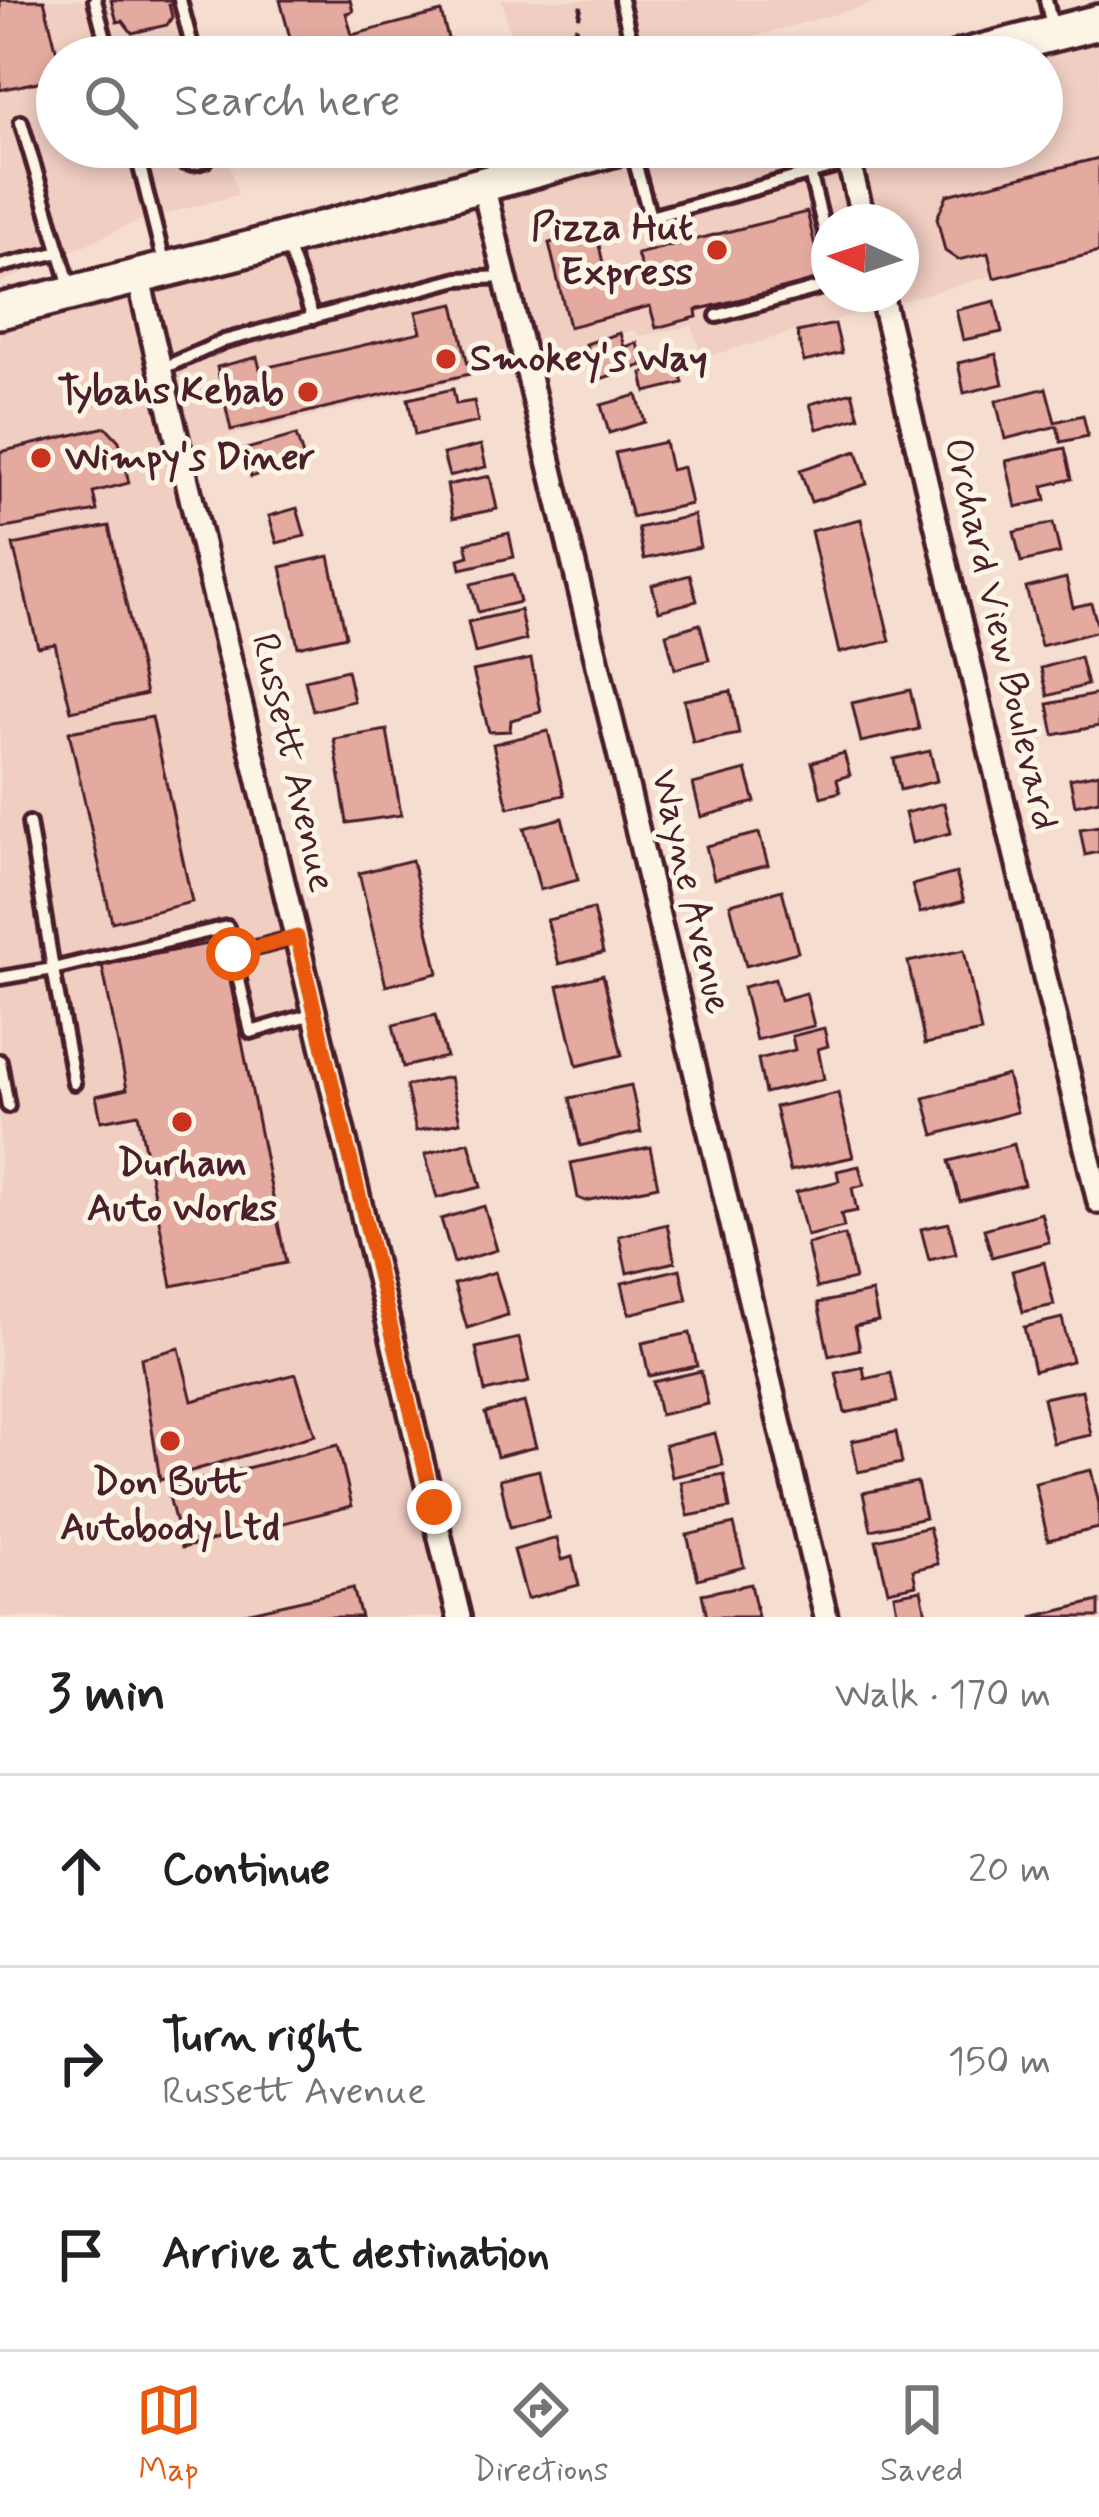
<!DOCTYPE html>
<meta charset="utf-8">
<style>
:root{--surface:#fff;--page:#f2f2f2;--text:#202124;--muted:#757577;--line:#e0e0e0;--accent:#ea580c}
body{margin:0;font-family:Mynerve,sans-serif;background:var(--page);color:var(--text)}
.compass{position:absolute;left:811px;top:204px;width:108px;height:108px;border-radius:50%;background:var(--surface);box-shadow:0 6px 18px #0003;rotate:273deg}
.stop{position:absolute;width:36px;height:36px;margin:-27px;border:9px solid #ea580c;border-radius:50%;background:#fff}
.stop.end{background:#ea580c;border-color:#fff;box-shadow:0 3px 12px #0008}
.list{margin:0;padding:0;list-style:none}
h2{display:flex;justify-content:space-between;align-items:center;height:156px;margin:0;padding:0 48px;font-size:51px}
h2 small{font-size:39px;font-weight:400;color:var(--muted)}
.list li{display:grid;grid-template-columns:78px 1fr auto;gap:36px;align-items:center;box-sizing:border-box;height:192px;padding:0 48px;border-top:3px solid var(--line)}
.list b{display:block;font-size:45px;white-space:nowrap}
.list p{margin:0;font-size:39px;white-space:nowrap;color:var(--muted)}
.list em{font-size:39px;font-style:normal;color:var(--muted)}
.icon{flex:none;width:66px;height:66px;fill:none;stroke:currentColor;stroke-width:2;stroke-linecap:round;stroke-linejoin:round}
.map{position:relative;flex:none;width:1099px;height:1617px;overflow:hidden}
.search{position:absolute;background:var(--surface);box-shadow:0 6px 18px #0003;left:36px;right:36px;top:36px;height:132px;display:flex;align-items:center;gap:30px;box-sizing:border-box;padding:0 42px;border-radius:66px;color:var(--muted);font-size:45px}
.sheet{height:732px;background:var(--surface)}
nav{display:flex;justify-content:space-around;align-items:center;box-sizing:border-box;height:168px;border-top:3px solid var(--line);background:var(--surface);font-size:33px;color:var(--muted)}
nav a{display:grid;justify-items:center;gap:6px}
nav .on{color:var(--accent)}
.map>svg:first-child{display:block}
.built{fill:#f0cec2;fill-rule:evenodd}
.building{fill:#e4aaa0;stroke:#4a1f2b;stroke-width:3}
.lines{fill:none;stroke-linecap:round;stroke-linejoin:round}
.service-casing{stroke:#4a1f2b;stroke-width:20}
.minor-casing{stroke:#4a1f2b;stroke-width:30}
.secondary-casing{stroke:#4a1f2b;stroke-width:42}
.path{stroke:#4a1f2b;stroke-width:4.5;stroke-dasharray:12 9;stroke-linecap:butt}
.service{stroke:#fcf5e5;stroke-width:10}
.minor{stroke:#fcf5e5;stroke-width:21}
.secondary{stroke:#fcf5e5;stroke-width:33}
.route{stroke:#ea580c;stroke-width:15}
.poi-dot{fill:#c8321e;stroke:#fcf5e5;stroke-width:4.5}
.labels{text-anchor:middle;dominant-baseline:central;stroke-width:10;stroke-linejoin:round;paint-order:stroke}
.poi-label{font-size:39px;font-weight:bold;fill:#4a1f2b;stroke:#fcf5e5;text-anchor:end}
.street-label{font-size:39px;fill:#4a1f2b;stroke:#fcf5e5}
</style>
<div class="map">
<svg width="1099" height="1617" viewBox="0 0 1099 1617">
<rect width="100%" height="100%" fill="#f5ded0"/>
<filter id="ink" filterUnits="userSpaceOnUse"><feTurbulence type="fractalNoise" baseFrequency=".00833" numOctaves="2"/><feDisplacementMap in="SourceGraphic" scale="24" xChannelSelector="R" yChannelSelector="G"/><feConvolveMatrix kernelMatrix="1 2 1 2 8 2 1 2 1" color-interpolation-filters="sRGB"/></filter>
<g filter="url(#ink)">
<!-- built -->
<g class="built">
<polygon points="0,0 186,0 201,57 57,57 57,147 225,147 238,195 138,221 0,283"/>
<polygon points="502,0 886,0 681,57 515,57"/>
<path d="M1099,24v221l-397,113 -10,-32 -52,10 -6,-6 -126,38 -325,79 277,1170h-460v-1306l625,-164h417v-90h-70zM829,222h72v72h-72z"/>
</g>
<!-- building -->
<g class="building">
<polygon points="0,0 44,0 58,57 57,78 0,90"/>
<polygon points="111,0 175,0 175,2 169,4 172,17 167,25 132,33 123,21 117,22"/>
<polygon points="280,0 350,0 353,11 346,13 352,35 441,12 453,57 264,57 293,49"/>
<polygon points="1099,158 1099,252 994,278 988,253 958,260 945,251 937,218 947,195"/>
<polygon points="807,212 823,279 696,310 697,317 656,328 650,306 569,327 549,243 596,232 606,276 641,267 637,254"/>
<polygon points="995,301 1002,332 963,340 956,310"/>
<polygon points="454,304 470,374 231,430 217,367 257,357 260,369 421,332 416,312"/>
<polygon points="835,324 842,353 804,362 797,332"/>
<polygon points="620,333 624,347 637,343 643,365 597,380 586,344"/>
<polygon points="996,354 1003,384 964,393 958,363"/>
<polygon points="678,364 683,383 646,392 642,373"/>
<polygon points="1046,388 1055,422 1083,415 1088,436 1061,442 1057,426 1005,439 996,401"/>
<polygon points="453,389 456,404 474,401 478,422 415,435 408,399"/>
<polygon points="852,392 859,417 817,429 810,404"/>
<polygon points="637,395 645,422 609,433 601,405"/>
<polygon points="106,427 119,441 129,483 93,492 97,511 0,529 0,452"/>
<polygon points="296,435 305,462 251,477 243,450"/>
<polygon points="665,442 671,470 683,467 691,504 632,517 615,453"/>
<polygon points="481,445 486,467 449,476 443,454"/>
<polygon points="1065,448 1072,479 1043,486 1046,500 1016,507 1006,461"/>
<polygon points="857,451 867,484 811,502 800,470"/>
<polygon points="490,476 497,509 453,518 447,485"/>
<polygon points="297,508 305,536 277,543 269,516"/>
<polygon points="694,515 700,547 644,559 638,528"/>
<polygon points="861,519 890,641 839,653 811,531"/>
<polygon points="1053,523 1060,553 1021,562 1014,532"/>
<polygon points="109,526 146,694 71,711 55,644 38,647 13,545"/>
<polygon points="509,533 514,557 461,569 459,559 469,556 466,543"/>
<polygon points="329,556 346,636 298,647 281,567"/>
<polygon points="513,574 520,602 478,612 471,584"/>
<polygon points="690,575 697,601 659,611 652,585"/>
<polygon points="1066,578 1073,607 1091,603 1099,631 1041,646 1026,588"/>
<polygon points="520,610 526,640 475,653 468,622"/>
<polygon points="700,624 709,660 675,669 666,634"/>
<polygon points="1080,657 1087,685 1048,696 1041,668"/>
<polygon points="531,659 541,712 511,720 510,731 489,732 473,671"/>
<polygon points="347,670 354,701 313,711 305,680"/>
<polygon points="910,690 919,729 861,742 852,703"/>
<polygon points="731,691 739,734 693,743 684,700"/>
<polygon points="1098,694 1099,726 1054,735 1048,704"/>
<polygon points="152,717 192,902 112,922 69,732"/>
<polygon points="387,730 401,815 347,823 334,739"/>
<polygon points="548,731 564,795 508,808 493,744"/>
<polygon points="930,751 937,781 900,790 894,759"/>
<polygon points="844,753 850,775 837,779 840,792 821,797 812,762"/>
<polygon points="746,770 755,802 701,817 693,784"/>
<polygon points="1099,773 1099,800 1075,805 1070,779"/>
<polygon points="944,803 951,833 912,843 905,813"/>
<polygon points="562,818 578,880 540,890 524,828"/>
<polygon points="1099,826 1099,852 1085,855 1080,829"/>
<polygon points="759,833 768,865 714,879 706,846"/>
<polygon points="412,860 438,973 386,986 359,873"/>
<polygon points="956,873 964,901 920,913 912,885"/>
<polygon points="782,890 798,952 746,966 730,904"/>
<polygon points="593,909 603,953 559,964 547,920"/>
<polygon points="222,941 286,1263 172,1286 138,1114 101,1121 96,1096 127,1089 102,965"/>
<polygon points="964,950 981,1032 925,1044 908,962"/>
<polygon points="603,975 622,1055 577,1066 558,986"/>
<polygon points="775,979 780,1000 806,993 814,1026 756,1040 743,987"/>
<polygon points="435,1015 446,1057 403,1067 393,1025"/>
<polygon points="824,1028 828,1046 818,1049 824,1079 765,1093 758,1059 795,1050 792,1036"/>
<polygon points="1007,1075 1017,1112 934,1135 924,1098"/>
<polygon points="450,1077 460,1122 416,1131 406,1086"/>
<polygon points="631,1085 641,1132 580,1146 570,1098"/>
<polygon points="838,1093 853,1157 790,1171 775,1107"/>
<polygon points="469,1142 481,1187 437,1198 425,1154"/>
<polygon points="1014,1144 1024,1185 960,1201 949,1161"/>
<polygon points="650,1147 658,1186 585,1201 578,1198 571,1163"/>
<polygon points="859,1166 864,1185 852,1188 857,1211 841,1214 844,1227 807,1236 796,1192 839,1181 837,1171"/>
<polygon points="484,1206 497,1250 454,1263 441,1219"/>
<polygon points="1041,1213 1049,1242 992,1257 984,1229"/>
<polygon points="949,1223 956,1254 929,1260 921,1229"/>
<polygon points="667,1224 675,1262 627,1273 619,1236"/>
<polygon points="845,1235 855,1279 817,1288 807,1244"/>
<polygon points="1044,1262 1054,1305 1023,1312 1012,1271"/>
<polygon points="680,1269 687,1300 629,1314 622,1283"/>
<polygon points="495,1272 508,1315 467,1328 454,1284"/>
<polygon points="872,1292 878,1321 855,1326 860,1349 829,1356 818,1303"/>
<polygon points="1062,1318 1072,1361 1034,1371 1024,1327"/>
<polygon points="690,1333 697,1366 649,1376 642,1343"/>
<polygon points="519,1338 529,1382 485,1392 476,1348"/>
<polygon points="179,1348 192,1401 296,1374 315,1435 160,1480 141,1358"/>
<polygon points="863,1367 865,1379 891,1373 897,1402 845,1413 836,1373"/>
<polygon points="701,1371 708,1404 660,1415 653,1382"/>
<polygon points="1082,1390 1091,1435 1053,1443 1043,1398"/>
<polygon points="524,1402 536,1447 497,1457 485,1413"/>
<polygon points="896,1432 902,1463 858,1472 852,1441"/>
<polygon points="715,1433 723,1465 672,1477 665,1445"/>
<polygon points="338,1445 352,1506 182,1548 167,1488"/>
<polygon points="539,1470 549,1518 510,1527 500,1479"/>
<polygon points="1091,1470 1099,1504 1099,1528 1048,1540 1035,1483"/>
<polygon points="724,1474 730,1508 688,1516 681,1482"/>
<polygon points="917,1482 925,1518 871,1530 863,1493"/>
<polygon points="734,1524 744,1567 698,1579 687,1535"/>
<polygon points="929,1527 938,1564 913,1570 916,1585 888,1591 876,1540"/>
<polygon points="557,1538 562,1560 572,1557 579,1585 527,1599 514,1550"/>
<polygon points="751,1584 758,1617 707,1617 702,1594"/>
<polygon points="353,1588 361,1617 229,1617"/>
<polygon points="921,1590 926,1614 898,1617 894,1595"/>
<polygon points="1099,1601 1099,1617 1032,1617"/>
</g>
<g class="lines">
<!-- service casing -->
<g class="service-casing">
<g id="service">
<polyline points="95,0 110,57"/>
<polyline points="180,0 195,57"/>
<polyline points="621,0 635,57"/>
<polyline points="1046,0 1053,30"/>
<polyline points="21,122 71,290"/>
<polyline points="135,147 165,266"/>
<path d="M171,147c5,18 19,20 35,13l9,-13"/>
<polyline points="631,147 650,217 849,163"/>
<polyline points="810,173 829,249"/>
<polyline points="286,242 313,318"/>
<polyline points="0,266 60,252"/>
<polyline points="717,316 829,285"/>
<polyline points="161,369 224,341 458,279 505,277"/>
<polyline points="29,823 53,969 227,927 233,954"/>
<polyline points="297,937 233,954 251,1032 315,1013"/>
<polyline points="0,978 53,969 74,1083"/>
<polyline points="0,1061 8,1106"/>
</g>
</g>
<!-- minor casing -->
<g class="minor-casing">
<g id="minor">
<polyline points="845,147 864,222"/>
<polyline points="483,185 826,1617"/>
<polyline points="138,276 459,1617"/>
<polyline points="881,294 1099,1202"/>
</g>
</g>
<!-- secondary casing -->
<g class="secondary-casing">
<g id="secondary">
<polyline points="962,57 1099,22"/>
<polyline points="0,311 252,248 619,147"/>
</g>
</g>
<!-- path -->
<polyline class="path" points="565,57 578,23 582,0"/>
<!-- service -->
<use href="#service" class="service"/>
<!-- minor -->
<use href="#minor" class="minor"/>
<!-- secondary -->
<use href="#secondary" class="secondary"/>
</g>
</g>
<g class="lines" filter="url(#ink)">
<!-- route -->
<polyline class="route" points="233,954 297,937 434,1507"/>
</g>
<!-- markers -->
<g class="poi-dot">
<circle cx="717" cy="250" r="12"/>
<circle cx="446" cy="359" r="12"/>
<circle cx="308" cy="392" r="12"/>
<circle cx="41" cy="458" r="12"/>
<circle cx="182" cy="1122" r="12"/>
<circle cx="170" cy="1441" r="12"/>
</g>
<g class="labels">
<!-- poi labels -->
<g class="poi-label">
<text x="693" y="228">Pizza Hut<tspan x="693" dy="45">Express</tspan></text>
<text x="470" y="359" text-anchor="start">Smokey's Way</text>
<text x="284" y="392">Tybahs Kebab</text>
<text x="65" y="458" text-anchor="start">Wimpy's Diner</text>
<text x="182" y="1164" text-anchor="middle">Durham<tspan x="182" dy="45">Auto Works</tspan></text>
<text x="170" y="1483" text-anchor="middle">Don Butt<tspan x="170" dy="45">Autobody Ltd</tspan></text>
</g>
<!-- street labels -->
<g class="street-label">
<text transform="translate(1000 634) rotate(77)">Orchard View Boulevard</text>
<text transform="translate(292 763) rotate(77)">Russett Avenue</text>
<text transform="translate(690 892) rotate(77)">Wayne Avenue</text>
</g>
</g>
</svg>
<svg class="compass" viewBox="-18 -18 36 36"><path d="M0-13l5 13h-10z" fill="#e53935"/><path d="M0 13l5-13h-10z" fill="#757577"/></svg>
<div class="stop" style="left:233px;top:954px"></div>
<div class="stop end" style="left:434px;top:1507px"></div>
<div class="search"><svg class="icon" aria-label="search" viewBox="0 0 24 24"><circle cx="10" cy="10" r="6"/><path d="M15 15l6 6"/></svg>Search here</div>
</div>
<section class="sheet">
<h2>3 min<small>Walk · 170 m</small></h2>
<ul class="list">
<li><svg class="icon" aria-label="ahead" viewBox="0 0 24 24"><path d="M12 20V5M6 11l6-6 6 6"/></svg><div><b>Continue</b></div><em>20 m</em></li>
<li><svg class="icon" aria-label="right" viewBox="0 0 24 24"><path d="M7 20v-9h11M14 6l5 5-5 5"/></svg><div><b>Turn right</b><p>Russett Avenue</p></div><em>150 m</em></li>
<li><svg class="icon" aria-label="arrive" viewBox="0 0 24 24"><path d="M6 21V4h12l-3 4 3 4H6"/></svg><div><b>Arrive at destination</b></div></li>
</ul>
</section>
<nav>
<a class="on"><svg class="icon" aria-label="map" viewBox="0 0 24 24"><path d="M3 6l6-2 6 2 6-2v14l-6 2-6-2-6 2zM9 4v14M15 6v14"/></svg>Map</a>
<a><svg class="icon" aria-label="directions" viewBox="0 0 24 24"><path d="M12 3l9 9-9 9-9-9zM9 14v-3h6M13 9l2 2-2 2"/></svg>Directions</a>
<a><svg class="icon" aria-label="saved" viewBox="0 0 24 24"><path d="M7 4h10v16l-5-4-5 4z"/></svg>Saved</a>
</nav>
